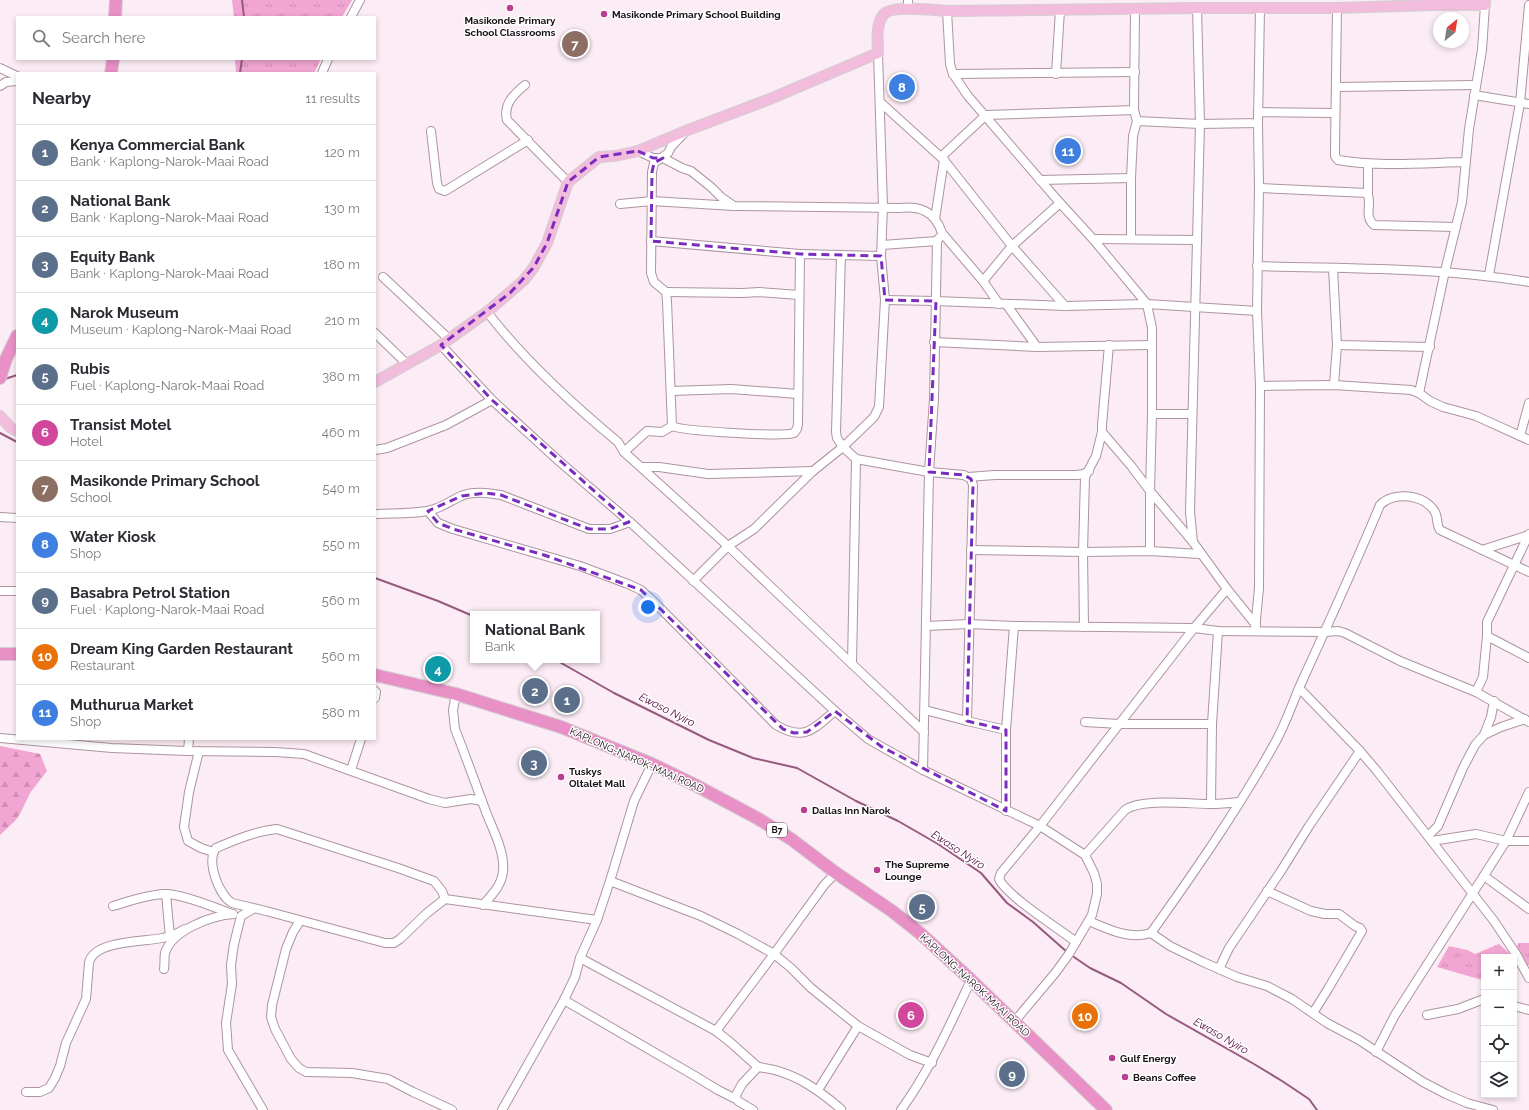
<!DOCTYPE html>
<meta charset="utf-8">
<style>
:root{--surface:#fff;--page:#f7f7f7;--text:#2b2b33;--muted:#7c7c81;--line:#e1e1e2;--accent:#b93f92}
body{margin:0;font-family:Raleway,sans-serif;background:var(--page);color:var(--text)}
.controls{position:absolute;right:12px;bottom:12px;display:grid;overflow:hidden;border-radius:0px;box-shadow:0 2px 6px #0003}
.controls button{width:36px;height:36px;display:grid;place-items:center;padding:0;border:0;border-bottom:1px solid var(--line);background:var(--surface);color:var(--text);font:20px sans-serif}
.compass{position:absolute;left:1433px;top:12px;width:36px;height:36px;border-radius:50%;background:var(--surface);box-shadow:0 2px 6px #0003;rotate:30deg}
.you{position:absolute;left:648px;top:607px;width:14px;height:14px;margin:-10px;border:3px solid #fff;border-radius:50%;background:#1a73e8;box-shadow:0 0 0 6px #1a73e833}
.badge{display:grid;place-items:center;width:26px;height:26px;border-radius:50%;background:var(--accent);color:#fff;font-size:13px;font-weight:700}
.pin{position:absolute;translate:-50% -50%;border:2px solid #fff;box-shadow:0 1px 4px #0006}
.popup{position:absolute;left:470px;top:611px;width:130px;height:52px;box-sizing:border-box;display:grid;place-content:center;border-radius:0px;background:var(--surface);filter:drop-shadow(0 1px 3px #0005);font-size:13px;white-space:nowrap;color:var(--muted)}
.popup b{font-size:15px;color:var(--text)}
.popup::after{content:'';position:absolute;left:50%;top:100%;margin-left:-8px;border:8px solid transparent;border-top-color:var(--surface)}
.list{margin:0;padding:0;list-style:none}
h2{display:flex;justify-content:space-between;align-items:center;height:52px;margin:0;padding:0 16px;font-size:17px}
h2 small{font-size:13px;font-weight:400;color:var(--muted)}
.list li{display:grid;grid-template-columns:26px 1fr auto;gap:12px;align-items:center;box-sizing:border-box;height:56px;padding:0 16px;border-top:1px solid var(--line)}
.list b{display:block;font-size:15px;white-space:nowrap}
.list p{margin:0;font-size:13px;white-space:nowrap;color:var(--muted)}
.list em{font-size:13px;font-style:normal;color:var(--muted)}
.icon{flex:none;width:22px;height:22px;fill:none;stroke:currentColor;stroke-width:2;stroke-linecap:round;stroke-linejoin:round}
.map{position:relative;flex:none;width:1529px;height:1110px;overflow:hidden}
.search{position:absolute;background:var(--surface);box-shadow:0 2px 6px #0003;left:16px;top:16px;width:360px;height:44px;display:flex;align-items:center;gap:10px;box-sizing:border-box;padding:0 14px;border-radius:0px;color:var(--muted);font-size:15px}
.panel{position:absolute;background:var(--surface);box-shadow:0 2px 6px #0003;left:16px;top:72px;width:360px;height:668px;border-radius:0px}
.map>svg:first-child{display:block}
.grass{fill:url(#grass-tufts)}
.forest{fill:url(#forest-firs)}
.lines{fill:none;stroke-linecap:round;stroke-linejoin:round}
.stream{stroke:#965a7f;stroke-width:2}
.minor-casing{stroke:#ac94a2;stroke-width:10}
.major-casing{stroke:#d1cfd0;stroke-width:12}
.highway-casing{stroke:#d1cfd0;stroke-width:14}
.minor{stroke:#fff;stroke-width:8}
.major{stroke:#f2bcdd;stroke-width:10}
.highway{stroke:#e990c7;stroke-width:12}
.marked{fill:none;stroke:#7b2cbf;stroke-width:3;stroke-dasharray:8 5;stroke-linejoin:round}
.poi-dot{fill:#b93f92;stroke:#fff;stroke-width:1.5}
.labels{text-anchor:middle;dominant-baseline:central;stroke-width:3;stroke-linejoin:round;paint-order:stroke}
.shield{fill:#fff;stroke:#5d585b;stroke-width:1}
.shield-label{font-size:9px;font-weight:bold;fill:#181015}
.poi-label{font-size:10px;font-weight:bold;fill:#181015;stroke:#fff;text-anchor:start}
.street-label{font-size:10px;fill:#181015;stroke:#fff}
.water-label{font-size:11px;font-style:italic;fill:#560a40;stroke:#fff}
</style>
<div class="map">
<svg width="1529" height="1110" viewBox="0 0 1529 1110">
<defs>
<pattern id="grass-tufts" width="24" height="20" patternUnits="userSpaceOnUse"><rect width="24" height="20" fill="#f1a5d3"/><path d="M3 7l-1-3M5 7V3M7 7l1-3M15 17l-1-3M17 17v-4M19 17l1-3" fill="none" stroke="#ce8db4"/></pattern>
<pattern id="forest-firs" width="22" height="20" patternUnits="userSpaceOnUse"><rect width="22" height="20" fill="#f1a5d3"/><path d="M5 1l3.5 6h-7zM16 11l3.5 6h-7z" fill="#ce8db4"/></pattern>
</defs>
<rect width="100%" height="100%" fill="#fcecf5"/>
<!-- grass -->
<g class="grass">
<polygon points="232,0 352,0 342,17 234,17"/>
<polygon points="235,59 321,59 314,73 236,73"/>
<polygon points="1518,943 1529,943 1529,965 1526,966 1517,948"/>
<polygon points="1499,944 1508,952 1512,957 1484,957 1484,980 1482,980 1437,967 1449,946 1467,950 1475,954"/>
</g>
<!-- forest -->
<polygon class="forest" points="0,746 40,754 47,771 30,793 20,814 15,821 0,835"/>
<g class="lines">
<!-- stream -->
<g class="stream">
<polyline points="242,0 244,17"/>
<polyline points="240,73 242,59"/>
<polyline points="5,379 17,375"/>
<polyline points="0,433 17,442"/>
<polyline points="375,578 438,601 473,616"/>
<polyline points="556,660 614,693 709,740 753,758 797,768 856,801 898,821 938,844 981,873 1007,903 1033,922 1067,952"/>
<polyline points="1071,955 1090,968 1121,983 1166,1014 1254,1064 1282,1081 1309,1099 1317,1110"/>
</g>
<!-- minor casing -->
<g class="minor-casing">
<g id="minor">
<polyline points="908,0 908,9"/>
<path d="M1337,8l-2,141v7l3,4c41,7 85,3 127,2"/>
<polyline points="947,11 950,64 953,74 968,96 1060,203 1093,239 1147,304 1152,328 1152,414 1150,491 1150,551"/>
<polyline points="351,17 360,0"/>
<polyline points="0,68 17,76"/>
<polyline points="322,73 328,59"/>
<polyline points="953,74 1135,72"/>
<polyline points="1056,74 1060,10"/>
<path d="M525,85c-11,9 -22,19 -18,35l61,62"/>
<polyline points="0,86 6,82 17,81"/>
<polyline points="1336,87 1476,85"/>
<polyline points="1474,95 1529,104"/>
<polyline points="880,102 944,160 1012,246 1065,306"/>
<polyline points="1134,110 1135,9"/>
<polyline points="431,131 437,183 439,189 445,191 528,140"/>
<path d="M684,133l-13,14 -3,6 -14,10 -2,9 -1,101 3,9 12,10 1,9 5,125c9,5 111,11 122,7l3,-4 1,-5 2,-170 81,2"/>
<polyline points="638,151 653,158 663,158 682,168 691,171 711,187 721,197 734,206"/>
<polyline points="941,157 986,115 1134,110 1137,121 1200,124 1258,123 1258,112 1335,113"/>
<polyline points="1368,164 1368,194"/>
<polyline points="1040,180 1131,178"/>
<path d="M1259,188l108,5c6,9 -4,23 7,32l82,2"/>
<path d="M620,204l32,-3 82,5 165,2c21,-2 36,3 43,25l41,48 16,23"/>
<polyline points="935,219 944,160"/>
<polyline points="1093,239 1197,240"/>
<polyline points="1131,239 1131,178 1133,136 1137,121"/>
<polyline points="651,241 800,254"/>
<polyline points="882,245 937,241 939,238"/>
<polyline points="841,255 836,432 837,438 843,447 856,459 929,472 964,475 971,479 973,485 967,721"/>
<path d="M1257,266c91,3 182,1 272,16"/>
<polyline points="1333,268 1337,345 1334,385"/>
<polyline points="1489,275 1520,103 1529,5"/>
<polyline points="383,277 449,339"/>
<polyline points="983,281 1012,246 1060,203"/>
<polyline points="666,292 743,293 759,292 799,295"/>
<polyline points="885,300 936,301 1065,306 1147,304 1257,311"/>
<polyline points="1006,304 1037,347"/>
<path d="M487,312c38,49 84,91 131,130l6,10"/>
<polyline points="375,333 407,364"/>
<polyline points="934,342 1037,347 1151,345"/>
<polyline points="441,345 492,400 560,462 630,522 835,711 868,739 882,747 923,770 1040,826 1085,855 1094,873 1097,884 1097,894 1092,915 1069,954 1056,972 1014,1022"/>
<polyline points="1109,345 1102,425 1102,432 1132,467 1150,491 1193,542 1227,589 1256,625"/>
<polyline points="1337,345 1430,347"/>
<polyline points="1260,386 1334,385 1411,390 1419,393 1430,401 1443,407 1476,416 1529,440"/>
<polyline points="671,391 731,389 798,394"/>
<polyline points="1419,393 1445,271 1462,202 1469,129 1482,50 1485,5"/>
<polyline points="1152,414 1192,414"/>
<polyline points="672,426 662,432 647,431 624,452 728,546 852,664 924,732"/>
<polyline points="1520,436 1529,403"/>
<polyline points="375,450 387,448 446,425 492,400"/>
<polyline points="642,467 659,467 708,474 813,471"/>
<polyline points="968,477 995,475 1077,475 1083,474 1089,471"/>
<path d="M428,511l10,12 15,6 127,37 48,18 13,6 14,13 121,122c29,17 37,4 59,-14"/>
<path d="M375,514c17,-1 36,0 52,-3 13,-2 23,-10 34,-15 13,-5 26,-3 40,-1l88,34h21l20,-7"/>
<polyline points="0,517 17,518"/>
<polyline points="1529,534 1487,622 1487,636 1529,658"/>
<polyline points="1193,542 1190,512 1200,124 1197,8"/>
<polyline points="971,550 1083,552 1150,551 1200,554"/>
<polyline points="1482,550 1529,535"/>
<polyline points="693,581 728,546 754,529 813,471 843,447 874,417 879,407 885,300 881,256 883,207 878,53"/>
<polyline points="0,591 17,591"/>
<polyline points="927,626 969,624 1014,626 1194,628 1218,631 1325,632 1338,631 1345,633 1400,661 1476,692 1529,722"/>
<polyline points="1084,627 1083,552 1085,477 1096,456 1102,432"/>
<polyline points="1255,630 1259,588 1260,386 1257,311 1259,188 1258,123 1260,8"/>
<polyline points="852,664 856,459"/>
<polyline points="1299,688 1360,751 1377,771 1494,921 1516,954 1529,978"/>
<polyline points="375,691 376,692 375,698"/>
<polyline points="1476,692 1483,677 1487,636"/>
<path d="M456,694l-3,16 2,19c11,28 21,56 31,83 7,18 19,40 17,59 -1,14 -11,24 -20,34"/>
<polyline points="925,710 967,721 1006,730"/>
<polyline points="1085,722 1119,724 1212,724"/>
<polyline points="1484,735 1501,727 1525,719"/>
<polyline points="0,738 112,748 188,751"/>
<polyline points="189,739 188,751 275,752 304,754 429,799 445,803 471,799 482,801"/>
<polyline points="199,751 189,792 184,827 188,841 201,848 213,852"/>
<polyline points="351,770 361,739"/>
<polyline points="923,770 929,472 934,399 937,241"/>
<polyline points="1211,804 1212,724 1218,631"/>
<polyline points="1006,811 1006,730 1014,626"/>
<polyline points="1428,836 1438,826 1463,768 1475,745 1484,735 1491,717 1494,701"/>
<polyline points="1432,841 1476,834 1506,841 1529,841"/>
<path d="M1085,855l40,-45c17,-12 65,-6 86,-6 10,0 19,-1 28,-2"/>
<polyline points="1484,876 1529,909"/>
<polyline points="610,881 701,916 738,934 774,954 791,968 811,988 858,1026 910,1055 932,1063"/>
<polyline points="1267,891 1311,911 1325,914 1339,914 1355,926 1360,928 1362,931 1328,989 1313,1013"/>
<polyline points="166,894 170,937"/>
<path d="M445,899l-18,14 -27,26 -6,4h-9l-119,-32 -34,-8c-13,-8 -26,-41 -16,-55 19,-8 40,-17 61,-19l121,39 36,13 8,10 3,8 152,21"/>
<path d="M113,906c17,-5 33,-11 51,-12 16,-1 53,14 68,20"/>
<polyline points="253,909 241,916 234,944 231,965 232,984 226,1023 228,1050 263,1110"/>
<polyline points="300,921 293,932 286,949 272,1005 271,1017 275,1029 291,1059 299,1068 306,1072 352,1073 388,1079 413,1092 452,1110"/>
<path d="M1089,921c19,8 40,19 62,12 44,-62 88,-125 125,-192 11,-20 18,-43 28,-64 26,-57 52,-114 76,-172 14,-14 44,-11 55,7 3,5 1,12 5,18l89,42"/>
<polyline points="1151,933 1170,946 1203,962 1237,977 1267,986 1292,999 1327,1023 1359,1040 1423,1082 1446,1094 1467,1103 1493,1110"/>
<path d="M1076,942c-18,-14 -68,-45 -77,-63l2,-6 39,-47 154,-198 33,-39"/>
<polyline points="580,958 716,1031 774,954 825,884 836,873"/>
<path d="M164,969c1,-5 0,-11 1,-16 7,-23 46,-37 68,-39"/>
<polyline points="1219,969 1229,948 1246,923 1281,871 1309,826 1360,751"/>
<polyline points="564,1000 695,1076 718,1090 736,1099"/>
<polyline points="1514,1006 1529,1010"/>
<polyline points="1427,1015 1458,1009 1484,999"/>
<polyline points="716,1031 730,1042 758,1067 742,1084 735,1097 738,1101 753,1110"/>
<polyline points="1376,1052 1395,1015 1506,841 1529,792"/>
<path d="M758,1067c34,4 57,20 83,42"/>
<polyline points="818,1090 858,1026"/>
<path d="M26,1092h14l9,-4 6,-10 5,-12 6,-23 20,-44 3,-36c4,-23 56,-21 73,-25 9,-1 16,-5 23,-9"/>
<polyline points="502,1110 564,1000 575,977 580,958 597,920 610,881 634,801 652,764"/>
<path d="M901,1110c29,-40 49,-85 70,-130"/>
</g>
</g>
<!-- major casing -->
<g class="major-casing">
<g id="major">
<path d="M375,382l66,-37 46,-33 37,-32 10,-13 13,-24 21,-61 31,-25 16,-1 23,-5 50,-21 82,-31 108,-46c0,-11 -3,-29 6,-39 8,-9 50,-4 63,-3l250,-3h140l95,-3h53v-5"/>
<polyline points="0,416 11,428 17,431"/>
</g>
</g>
<!-- highway casing -->
<g class="highway-casing">
<g id="highway">
<polyline points="115,17 116,0"/>
<polyline points="111,73 113,59"/>
<polyline points="0,378 6,359 17,336"/>
<polyline points="0,654 17,654"/>
<polyline points="375,675 456,694 561,727 652,764 695,785 757,818 791,839 836,873 892,911 921,934 971,980 1106,1110"/>
</g>
</g>
<!-- minor -->
<use href="#minor" class="minor"/>
<!-- major -->
<use href="#major" class="major"/>
<!-- highway -->
<use href="#highway" class="highway"/>
</g>
<!-- marked area -->
<path class="marked" d="M638,151l15,7h10l-9,5 -2,9 -1,69 149,13 81,2 4,44 51,1 -7,171 35,3 7,4 2,6 -6,236 39,9v81l-124,-64 -47,-36 -28,21 -13,1 -11,-4 -142,-139 -97,-35 -91,-26 -15,-6 -10,-12 34,-15 24,-3 15,2 88,34h21l19,-7 -137,-122 -51,-55 69,-52 24,-26 13,-24 21,-61 31,-25z"/>
<!-- markers -->
<g class="poi-dot">
<circle cx="510" cy="8" r="4"/>
<circle cx="604" cy="14" r="4"/>
<circle cx="561" cy="777" r="4"/>
<circle cx="804" cy="810" r="4"/>
<circle cx="877" cy="870" r="4"/>
<circle cx="1112" cy="1058" r="4"/>
<circle cx="1125" cy="1077" r="4"/>
</g>
<g class="labels">
<!-- shield labels -->
<rect class="shield" x="767" y="823" width="20" height="14" rx="3"/>
<g class="shield-label">
<text x="777" y="830">B7</text>
</g>
<!-- poi labels -->
<g class="poi-label">
<text x="612" y="14">Masikonde Primary School Building</text>
<text x="510" y="20" text-anchor="middle">Masikonde Primary<tspan x="510" dy="12">School Classrooms</tspan></text>
<text x="569" y="771">Tuskys<tspan x="569" dy="12">Oltalet Mall</tspan></text>
<text x="812" y="810">Dallas Inn Narok</text>
<text x="885" y="864">The Supreme<tspan x="885" dy="12">Lounge</tspan></text>
<text x="1120" y="1058">Gulf Energy</text>
<text x="1133" y="1077">Beans Coffee</text>
</g>
<!-- street labels -->
<g class="street-label">
<text transform="translate(637 760) rotate(24)">KAPLONG-NAROK-MAAI ROAD</text>
<text transform="translate(975 985) rotate(43)">KAPLONG-NAROK-MAAI ROAD</text>
</g>
<!-- water labels -->
<g class="water-label">
<text transform="translate(667 710) rotate(27)">Ewaso Nyiro</text>
<text transform="translate(958 850) rotate(33)">Ewaso Nyiro</text>
<text transform="translate(1221 1036) rotate(30)">Ewaso Nyiro</text>
</g>
</g>
</svg>
<div class="controls">
<button>+</button>
<button>−</button>
<button><svg class="icon" aria-label="locate" viewBox="0 0 24 24"><circle cx="12" cy="12" r="6"/><path d="M12 2v4M12 18v4M2 12h4M18 12h4"/></svg></button>
<button><svg class="icon" aria-label="layers" viewBox="0 0 24 24"><path d="M12 4l9 5-9 5-9-5zM3 14l9 5 9-5"/></svg></button>
</div>
<svg class="compass" viewBox="-18 -18 36 36"><path d="M0-13l5 13h-10z" fill="#e53935"/><path d="M0 13l5-13h-10z" fill="#7c7c81"/></svg>
<div class="you"></div>
<div class="pin badge" style="left:567px;top:700px;background:#5c6f8a">1</div>
<div class="pin badge" style="left:535px;top:691px;background:#5c6f8a">2</div>
<div class="popup"><b>National Bank</b>Bank</div>
<div class="pin badge" style="left:534px;top:763px;background:#5c6f8a">3</div>
<div class="pin badge" style="left:438px;top:669px;background:#0f9aa8">4</div>
<div class="pin badge" style="left:922px;top:907px;background:#5c6f8a">5</div>
<div class="pin badge" style="left:911px;top:1015px;background:#d1479c">6</div>
<div class="pin badge" style="left:575px;top:44px;background:#8d6e63">7</div>
<div class="pin badge" style="left:902px;top:87px;background:#3f7fe0">8</div>
<div class="pin badge" style="left:1012px;top:1074px;background:#5c6f8a">9</div>
<div class="pin badge" style="left:1085px;top:1016px;background:#e8710a">10</div>
<div class="pin badge" style="left:1068px;top:151px;background:#3f7fe0">11</div>
<div class="search"><svg class="icon" aria-label="search" viewBox="0 0 24 24"><circle cx="10" cy="10" r="6"/><path d="M15 15l6 6"/></svg>Search here</div>
<section class="panel">
<h2>Nearby<small>11 results</small></h2>
<ul class="list">
<li><span class="badge" style="background:#5c6f8a">1</span><div><b>Kenya Commercial Bank</b><p>Bank · Kaplong-Narok-Maai Road</p></div><em>120 m</em></li>
<li><span class="badge" style="background:#5c6f8a">2</span><div><b>National Bank</b><p>Bank · Kaplong-Narok-Maai Road</p></div><em>130 m</em></li>
<li><span class="badge" style="background:#5c6f8a">3</span><div><b>Equity Bank</b><p>Bank · Kaplong-Narok-Maai Road</p></div><em>180 m</em></li>
<li><span class="badge" style="background:#0f9aa8">4</span><div><b>Narok Museum</b><p>Museum · Kaplong-Narok-Maai Road</p></div><em>210 m</em></li>
<li><span class="badge" style="background:#5c6f8a">5</span><div><b>Rubis</b><p>Fuel · Kaplong-Narok-Maai Road</p></div><em>380 m</em></li>
<li><span class="badge" style="background:#d1479c">6</span><div><b>Transist Motel</b><p>Hotel</p></div><em>460 m</em></li>
<li><span class="badge" style="background:#8d6e63">7</span><div><b>Masikonde Primary School</b><p>School</p></div><em>540 m</em></li>
<li><span class="badge" style="background:#3f7fe0">8</span><div><b>Water Kiosk</b><p>Shop</p></div><em>550 m</em></li>
<li><span class="badge" style="background:#5c6f8a">9</span><div><b>Basabra Petrol Station</b><p>Fuel · Kaplong-Narok-Maai Road</p></div><em>560 m</em></li>
<li><span class="badge" style="background:#e8710a">10</span><div><b>Dream King Garden Restaurant</b><p>Restaurant</p></div><em>560 m</em></li>
<li><span class="badge" style="background:#3f7fe0">11</span><div><b>Muthurua Market</b><p>Shop</p></div><em>580 m</em></li>
</ul>
</section>
</div>
